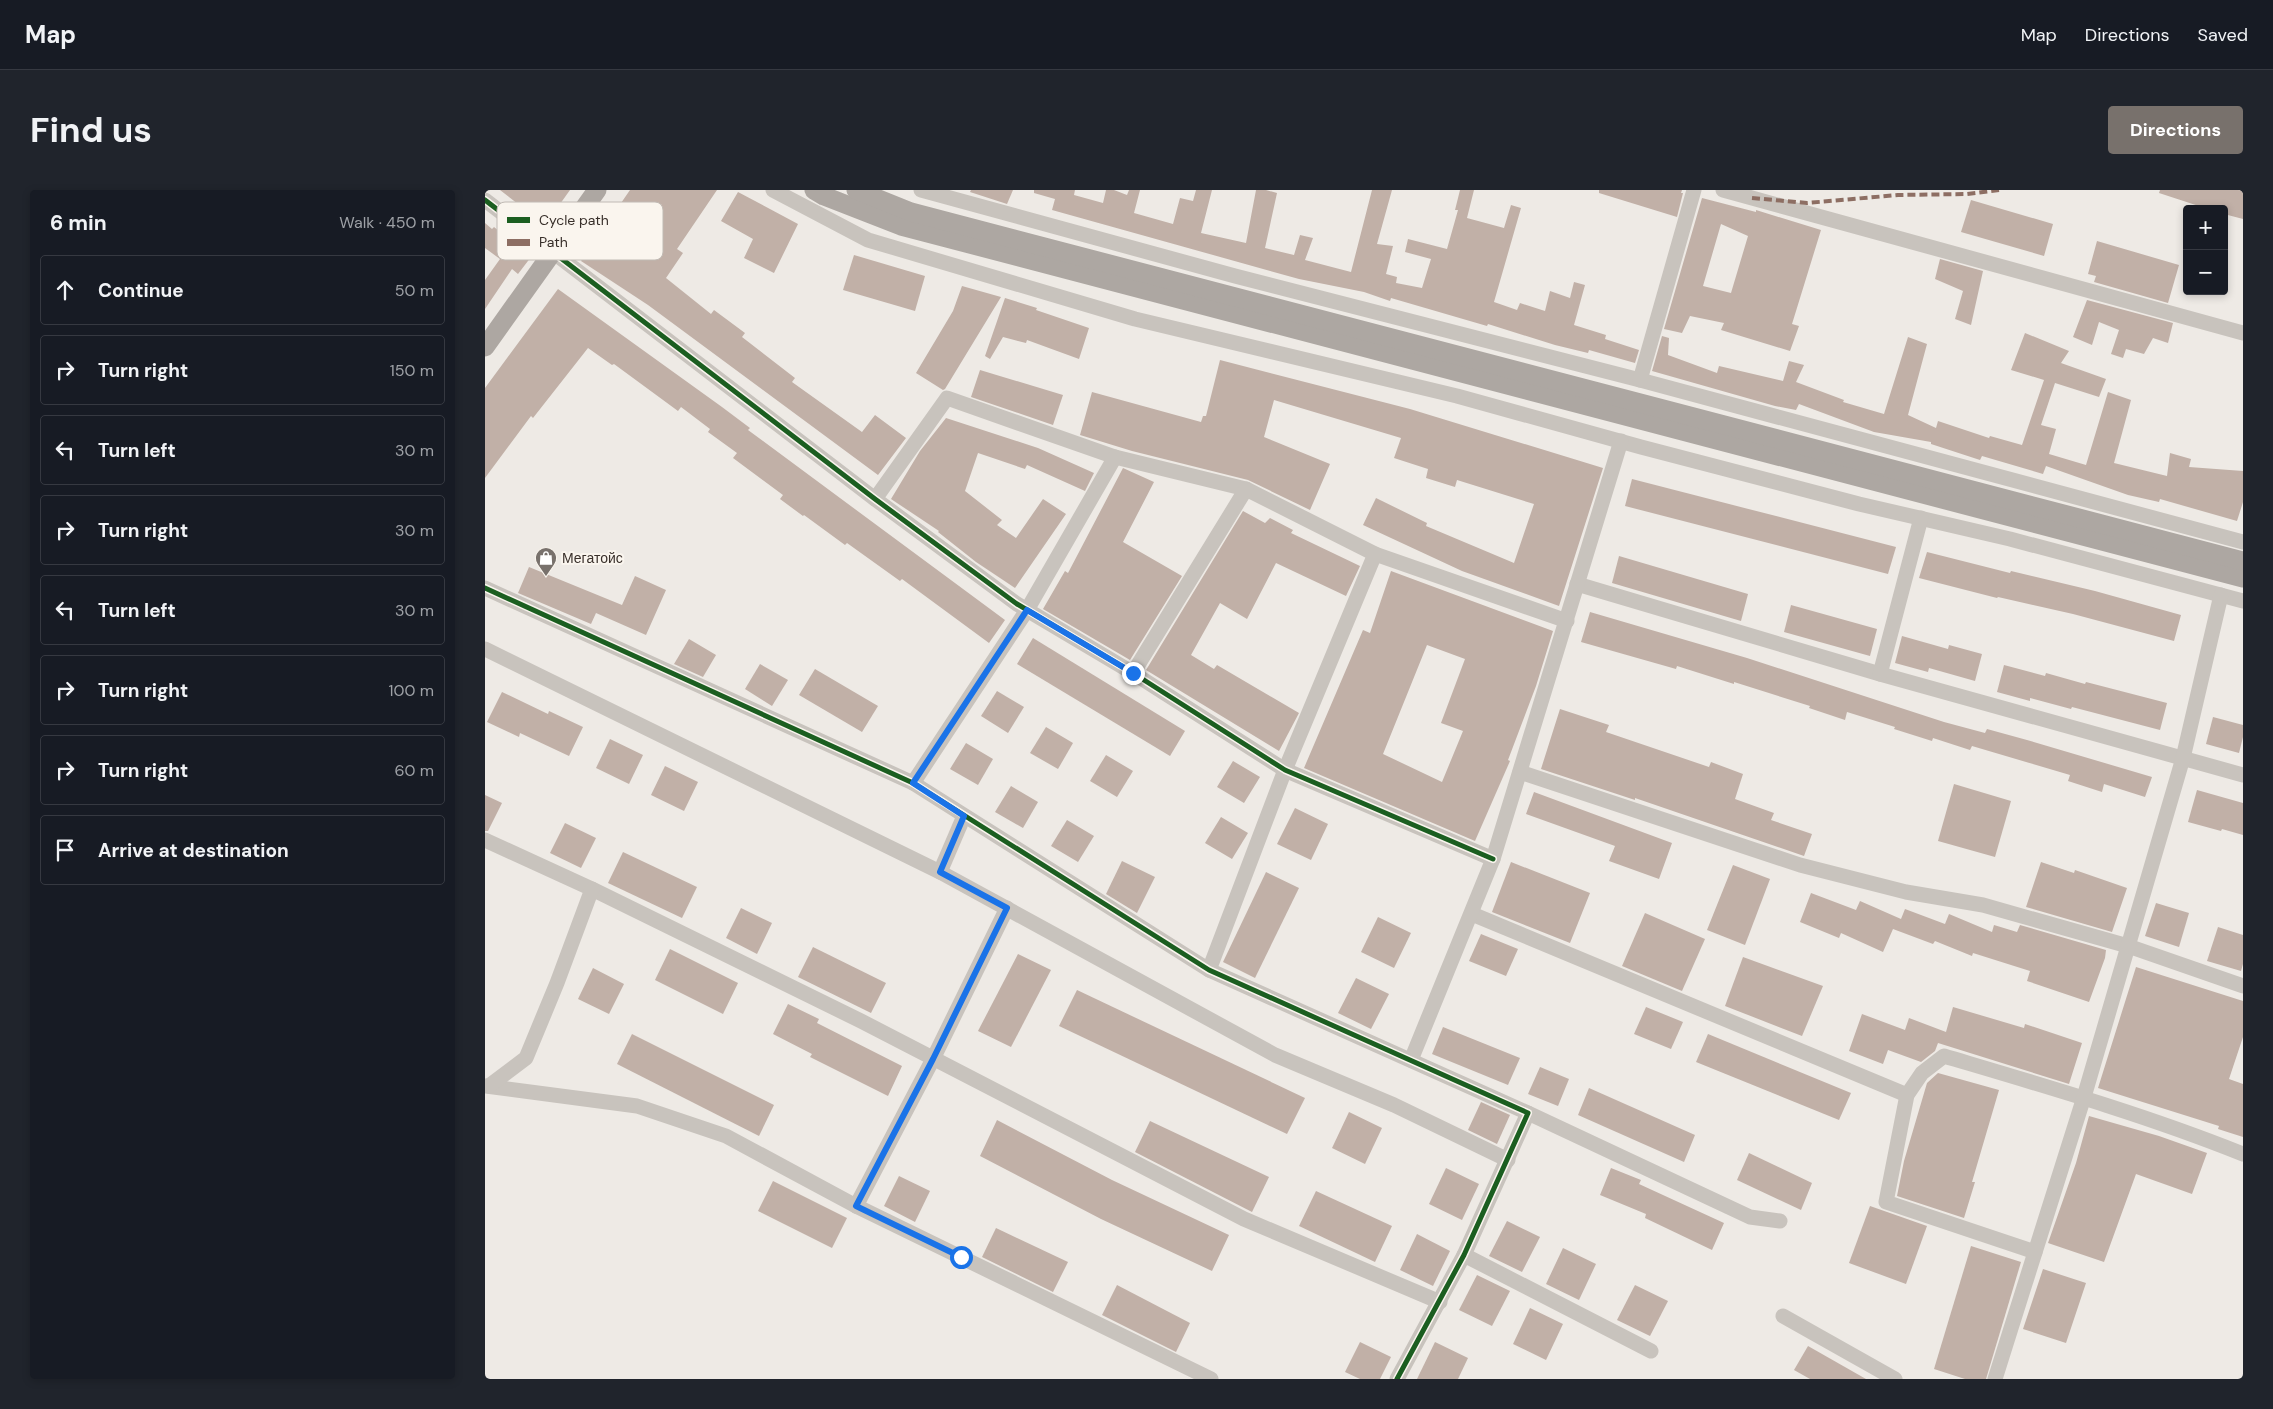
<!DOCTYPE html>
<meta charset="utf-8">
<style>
:root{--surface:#171b24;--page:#20242c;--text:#f1f3f6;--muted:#9ea1a6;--line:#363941;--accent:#78716c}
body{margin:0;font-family:"DM Sans",sans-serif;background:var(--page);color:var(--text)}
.controls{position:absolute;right:15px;top:15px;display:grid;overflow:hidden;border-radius:5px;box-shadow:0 2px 8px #0003}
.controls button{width:45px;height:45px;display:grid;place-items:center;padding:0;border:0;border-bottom:1px solid var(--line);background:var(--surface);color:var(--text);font:25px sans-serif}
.stop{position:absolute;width:15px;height:15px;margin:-11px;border:4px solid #1a73e8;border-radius:50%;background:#fff}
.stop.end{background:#1a73e8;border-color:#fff;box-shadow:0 1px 5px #0008}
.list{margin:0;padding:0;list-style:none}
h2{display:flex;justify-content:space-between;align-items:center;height:65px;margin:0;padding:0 20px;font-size:21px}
h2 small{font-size:16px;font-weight:400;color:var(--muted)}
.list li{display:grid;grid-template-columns:32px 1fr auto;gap:15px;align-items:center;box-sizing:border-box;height:70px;margin:0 10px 10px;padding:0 10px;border:1px solid var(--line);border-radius:5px}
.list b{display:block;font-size:19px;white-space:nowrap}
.list em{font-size:16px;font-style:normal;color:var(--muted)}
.icon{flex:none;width:28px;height:28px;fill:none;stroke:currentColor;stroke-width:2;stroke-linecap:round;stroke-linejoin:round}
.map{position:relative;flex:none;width:1758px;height:1189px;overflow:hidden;border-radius:5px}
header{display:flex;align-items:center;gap:30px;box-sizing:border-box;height:70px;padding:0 25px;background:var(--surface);border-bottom:1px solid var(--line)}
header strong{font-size:24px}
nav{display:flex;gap:28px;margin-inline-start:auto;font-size:18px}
.intro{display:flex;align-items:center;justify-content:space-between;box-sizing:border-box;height:120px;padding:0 30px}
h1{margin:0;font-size:35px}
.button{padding:12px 22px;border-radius:5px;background:var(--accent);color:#fff;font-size:18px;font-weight:700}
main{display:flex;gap:30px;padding:0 30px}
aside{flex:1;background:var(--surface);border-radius:5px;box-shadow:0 2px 8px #0003}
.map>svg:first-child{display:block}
.building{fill:#c1b0a7;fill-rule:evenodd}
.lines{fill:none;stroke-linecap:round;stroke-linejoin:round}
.minor{stroke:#c8c3bd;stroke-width:15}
.major{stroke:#ada7a2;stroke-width:19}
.quiet{stroke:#8d6e63;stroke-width:4;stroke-dasharray:8 4;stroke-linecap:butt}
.cycleway-casing{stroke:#faf5ee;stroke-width:8}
.cycleway{stroke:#1b5e20;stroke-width:5}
.route{stroke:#1a73e8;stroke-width:6}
.labels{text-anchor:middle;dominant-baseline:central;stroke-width:4;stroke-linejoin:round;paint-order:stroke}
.poi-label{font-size:14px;fill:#39302b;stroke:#faf5ee;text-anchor:start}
.key{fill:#faf5ee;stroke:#c0bab4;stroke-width:1}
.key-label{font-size:14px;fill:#39302b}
</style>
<header>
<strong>Map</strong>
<nav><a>Map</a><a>Directions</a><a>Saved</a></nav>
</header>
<div class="intro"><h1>Find us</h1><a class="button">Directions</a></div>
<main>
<aside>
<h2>6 min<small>Walk · 450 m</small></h2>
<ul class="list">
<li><svg class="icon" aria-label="ahead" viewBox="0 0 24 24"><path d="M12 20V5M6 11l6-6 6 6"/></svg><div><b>Continue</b></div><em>50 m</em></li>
<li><svg class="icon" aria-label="right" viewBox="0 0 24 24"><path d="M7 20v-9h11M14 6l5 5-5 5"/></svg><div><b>Turn right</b></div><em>150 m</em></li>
<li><svg class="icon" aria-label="left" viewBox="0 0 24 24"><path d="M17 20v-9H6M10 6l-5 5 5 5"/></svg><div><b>Turn left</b></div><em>30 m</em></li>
<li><svg class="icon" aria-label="right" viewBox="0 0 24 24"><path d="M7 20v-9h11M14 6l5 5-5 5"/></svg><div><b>Turn right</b></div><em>30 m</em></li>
<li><svg class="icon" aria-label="left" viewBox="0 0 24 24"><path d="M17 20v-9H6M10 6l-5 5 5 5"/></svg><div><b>Turn left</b></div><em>30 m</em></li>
<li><svg class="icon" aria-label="right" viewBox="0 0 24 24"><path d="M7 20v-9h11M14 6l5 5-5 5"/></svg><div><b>Turn right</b></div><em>100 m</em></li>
<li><svg class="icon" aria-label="right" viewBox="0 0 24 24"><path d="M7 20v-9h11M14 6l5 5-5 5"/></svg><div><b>Turn right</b></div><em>60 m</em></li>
<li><svg class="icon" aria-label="arrive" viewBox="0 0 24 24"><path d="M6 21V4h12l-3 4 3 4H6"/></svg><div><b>Arrive at destination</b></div></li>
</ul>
</aside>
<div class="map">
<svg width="1758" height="1189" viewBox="0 0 1758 1189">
<rect width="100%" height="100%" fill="#eeeae5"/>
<!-- building -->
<g class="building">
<polygon points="15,0 85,0 60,35 32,16 33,14"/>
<polygon points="145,0 232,0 192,59 198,63 181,88 226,124 229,120 260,143 257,147 310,188 307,192 377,242 390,225 421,248 393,285 163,115 96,71"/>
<polygon points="486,0 528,0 522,14 485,2"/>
<polygon points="549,0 590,0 589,5 618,13 621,0 629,0 642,5 644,0 655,0 649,23 688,34 695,8 708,11 711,0 727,0 716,43 761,53 771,0 781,0 792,3 780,58 809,65 815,45 828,48 820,70 866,82 887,0 907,0 892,54 908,56 901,84 912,87 911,93 937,98 946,69 920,62 923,49 962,59 973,20 970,20 975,0 989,0 982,28 1019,38 1026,15 1036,18 1009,112 1032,120 1035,113 1060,121 1065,101 1085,108 1089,92 1100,95 1089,135 1121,145 1120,149 1154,160 1150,173 1104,160 1103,163 1070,155 1003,134 1002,136 906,108 905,111 879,102 814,89 567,20 570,9 549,3"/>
<polygon points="1114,0 1197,0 1196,3 1198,3 1192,27 1114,3"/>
<polygon points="1675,0 1758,0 1758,29 1739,24 1739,19 1723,19 1674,3"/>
<polygon points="253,2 313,34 289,83 259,68 268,49 236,31"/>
<path d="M1217,8l54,14v-2l65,20 -29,94 7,2 -9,25 -69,-21 3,-7 -34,-7 -8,17 -18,-4zM1236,34l27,12 -17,57 -28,-7z"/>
<polygon points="1486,10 1568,34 1559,66 1476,42"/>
<polygon points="0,33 7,39 9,37 46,67 33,84 27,79 0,119 0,90 15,69 0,58"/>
<polygon points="1612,51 1694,75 1683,113 1609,92 1611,86 1603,84"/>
<polygon points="369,65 440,86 430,121 358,100"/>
<polygon points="1455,69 1498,81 1486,135 1470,129 1478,101 1450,89"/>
<polygon points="477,96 516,107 460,199 458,200 431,183 468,121"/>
<polygon points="73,99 237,217 265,238 263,240 520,430 504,453 417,389 415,391 362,353 360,355 319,325 318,326 295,309 298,305 248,268 252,263 223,242 225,239 196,217 193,221 129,174 127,175 103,158 48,228 46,226 0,288 0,198"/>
<polygon points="520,108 552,118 551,120 604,138 594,169 542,150 541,153 518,147 505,169 500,166"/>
<polygon points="1602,110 1688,133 1683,153 1668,148 1659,164 1641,159 1638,168 1626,164 1634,140 1614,132 1607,155 1588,147"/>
<polygon points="1540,143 1584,161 1576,173 1621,189 1614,207 1570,193 1556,235 1571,239 1564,264 1601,275 1623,202 1646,210 1629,273 1682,286 1685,263 1706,269 1704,277 1758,281 1758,312 1752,331 1675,309 1674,312 1643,305 1561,276 1558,284 1497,266 1495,270 1446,254 1446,252 1389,242 1314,214 1311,220 1290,216 1167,181 1177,146 1184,148 1183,165 1232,183 1234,176 1298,191 1304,171 1319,175 1311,192 1359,210 1358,212 1399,224 1423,147 1442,154 1423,225 1451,238 1453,231 1504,248 1505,246 1537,255 1559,190 1526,180"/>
<polygon points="735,170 925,219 1118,278 1074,416 977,381 878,335 891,308 942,333 941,336 1029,373 1049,314 972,290 970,297 941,288 943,279 909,268 916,248 789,210 779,247 845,274 825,320 763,290 647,261 595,245 607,202 716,232 718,226 721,226"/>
<polygon points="495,180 578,205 568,235 486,207"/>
<polygon points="461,228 553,258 609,283 600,301 542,275 540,279 493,263 480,301 517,330 512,335 531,348 558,309 581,324 530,398 491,372 453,342 454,341 406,309 435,261"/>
<polygon points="638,278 669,292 638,352 697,386 645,470 558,419 580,381 583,383"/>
<polygon points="1147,289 1411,357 1403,384 1140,316"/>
<polygon points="758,321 780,333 785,328 808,340 806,343 875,376 861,406 791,373 762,429 735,413 706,465 729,479 732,475 814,523 794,561 661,480"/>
<polygon points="1442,362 1525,383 1526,381 1610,401 1696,425 1689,451 1588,424 1513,407 1512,408 1434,388"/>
<polygon points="1134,366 1263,404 1256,431 1127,393"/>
<polygon points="44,377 137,415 150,386 181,400 161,445 111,423 106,434 33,403"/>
<path d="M906,381l162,60 -17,55 -28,74 2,1 -35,80 -171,-73 59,-138 7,3zM942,455l38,14 -24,64 22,8 -21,51 -59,-28z"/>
<polygon points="1306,415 1392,439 1385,466 1299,442"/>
<polygon points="1105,422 1262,468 1459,532 1500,543 1502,539 1542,550 1667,587 1660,607 1619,594 1617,602 1583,591 1585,585 1487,556 1485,560 1448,548 1447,551 1409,539 1410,537 1362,522 1360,530 1324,518 1325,516 1249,492 1249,494 1192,476 1191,479 1096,452"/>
<polygon points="1417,446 1463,459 1464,455 1497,464 1490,491 1444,478 1443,482 1410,473"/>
<polygon points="548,448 700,541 685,566 532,474"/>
<polygon points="204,449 231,465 218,487 189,474"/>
<polygon points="275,474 303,490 287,516 260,499"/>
<polygon points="1519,475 1560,486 1561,483 1600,494 1601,492 1682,513 1675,540 1587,517 1586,519 1545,508 1545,511 1512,502"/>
<polygon points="330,479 393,516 377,542 314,505"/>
<polygon points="512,501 539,517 523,543 496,526"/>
<polygon points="17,502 63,524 64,521 98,537 84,566 35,543 34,547 2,532"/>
<polygon points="1075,519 1124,535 1121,542 1224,577 1226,572 1258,584 1250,609 1289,623 1286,630 1327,644 1319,666 1150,608 1150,610 1056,579"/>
<polygon points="1728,527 1758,535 1758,547 1754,563 1721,554"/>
<polygon points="561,537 588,553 573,579 545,563"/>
<polygon points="125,549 158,565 144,594 111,578"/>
<polygon points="481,553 508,569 493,595 465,579"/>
<polygon points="621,565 648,581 632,607 605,591"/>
<polygon points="748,571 775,587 759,613 732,597"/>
<polygon points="180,576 213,592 199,621 166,605"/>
<polygon points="1469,594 1526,611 1510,667 1453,651"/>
<polygon points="526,596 553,612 538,638 510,622"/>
<polygon points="1712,600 1758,613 1758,645 1737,639 1736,641 1703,632"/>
<polygon points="1049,602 1187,653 1174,689 1124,671 1130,656 1041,624"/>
<polygon points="0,605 17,613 3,641 0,641"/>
<polygon points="810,618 843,634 826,670 792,654"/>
<polygon points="736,627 763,643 747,669 720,653"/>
<polygon points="582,630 609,646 593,672 566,656"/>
<polygon points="80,633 111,648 96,678 65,663"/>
<polygon points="138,662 212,697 197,728 123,693"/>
<polygon points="637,671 670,687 652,723 621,704"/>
<polygon points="1026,672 1105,703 1085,753 1007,722"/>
<polygon points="1556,672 1589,683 1590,680 1642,698 1627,742 1541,717"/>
<polygon points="1248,675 1285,689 1260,755 1222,740"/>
<polygon points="781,682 814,698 770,788 738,772"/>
<polygon points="1326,703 1371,720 1375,711 1416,729 1420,719 1460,734 1464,724 1507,742 1509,735 1532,742 1535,735 1621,760 1620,768 1604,812 1542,791 1545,781 1488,763 1487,766 1450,751 1448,754 1408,739 1398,762 1356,743 1354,748 1315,732"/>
<polygon points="1671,713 1704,723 1694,757 1660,746"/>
<polygon points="256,718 287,733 272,764 241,748"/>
<polygon points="1160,723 1220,749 1197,801 1137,776"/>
<polygon points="893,727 926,743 909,778 876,762"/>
<polygon points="1733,737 1758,745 1758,774 1756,781 1722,771"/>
<polygon points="996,744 1033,759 1021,786 984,771"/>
<polygon points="328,757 401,793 386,823 313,787"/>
<polygon points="185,759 253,793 238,824 170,790"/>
<polygon points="533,764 566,780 526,857 493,841"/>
<polygon points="1258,767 1338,796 1317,846 1240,816"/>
<polygon points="1651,777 1758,811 1758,847 1744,889 1758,894 1758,947 1733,939 1734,936 1613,898"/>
<polygon points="108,778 139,794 124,824 93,809"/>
<polygon points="871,788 904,804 886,839 853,823"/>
<polygon points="592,800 820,908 802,944 574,836"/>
<polygon points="303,814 334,829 332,833 417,876 403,906 325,867 327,864 288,844"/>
<polygon points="1161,817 1198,832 1186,859 1149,844"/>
<polygon points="1468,817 1539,838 1540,834 1597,853 1584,894 1453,853 1450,861 1436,872 1403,860 1398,874 1364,861 1377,824 1420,840 1424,828 1461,842"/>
<polygon points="958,837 1035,868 1023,895 947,864"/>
<polygon points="147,844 289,915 274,946 132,874"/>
<polygon points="1223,844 1366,903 1354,930 1211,872"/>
<polygon points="1055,877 1084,889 1073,916 1043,904"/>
<polygon points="1453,883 1514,900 1487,992 1490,992 1479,1028 1412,1006 1419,971 1442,893"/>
<polygon points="1104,898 1210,945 1199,972 1093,925"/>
<polygon points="996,912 1025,925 1012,954 983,940"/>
<polygon points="864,922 897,938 880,974 847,958"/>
<polygon points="1604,926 1674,946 1722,963 1707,1004 1651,984 1619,1072 1563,1053 1591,973"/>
<polygon points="512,930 627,990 744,1045 727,1081 616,1029 495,966"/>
<polygon points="665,931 784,987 767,1022 650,962"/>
<polygon points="1264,963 1327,993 1316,1020 1252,990"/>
<polygon points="961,978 994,994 977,1030 944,1014"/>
<polygon points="1126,978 1156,990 1154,994 1239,1033 1227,1060 1160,1028 1161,1024 1115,1005"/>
<polygon points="414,986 445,1001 430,1032 399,1016"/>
<polygon points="288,991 362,1028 347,1058 273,1021"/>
<polygon points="831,1001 907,1036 890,1072 814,1036"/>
<polygon points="1385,1016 1442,1036 1421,1094 1364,1073"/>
<polygon points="1022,1031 1055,1047 1037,1082 1004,1066"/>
<polygon points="511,1038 583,1072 568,1102 497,1067"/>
<polygon points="932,1044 965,1061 948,1096 915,1080"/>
<polygon points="1486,1056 1536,1072 1501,1189 1480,1189 1449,1179"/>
<polygon points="1078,1058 1111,1074 1094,1110 1061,1094"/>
<polygon points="1558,1079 1601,1093 1581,1153 1538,1139"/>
<polygon points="992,1085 1025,1101 1007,1136 974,1120"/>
<polygon points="632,1095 705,1133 691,1162 617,1125"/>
<polygon points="1150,1095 1183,1111 1165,1146 1132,1130"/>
<polygon points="1045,1118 1078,1134 1061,1170 1028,1154"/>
<polygon points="875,1152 906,1167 895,1189 875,1189 860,1182"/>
<polygon points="950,1152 983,1168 973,1189 932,1189"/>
<polygon points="1323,1156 1381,1189 1325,1189 1309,1180"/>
</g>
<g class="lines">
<!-- minor -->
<g class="minor">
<polyline points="288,0 383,50 650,129 972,206 1156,257 1374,314 1525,349 1758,411"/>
<polyline points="436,0 750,86 1155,190 1758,352"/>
<polyline points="1238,0 1758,143"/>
<polyline points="0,10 390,309 532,414 648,483 800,580 1008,669"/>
<polyline points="1155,190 1209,0"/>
<polyline points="390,309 462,208 630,267 761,299 890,364 1082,431"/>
<polyline points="1092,394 1395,484 1758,585"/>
<polyline points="0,398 428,593 724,780 1043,923 979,1065 912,1189"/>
<polyline points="0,459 455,682 790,865 909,915 1023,970"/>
<polyline points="648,483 761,299"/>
<polyline points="1395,484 1436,328"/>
<polyline points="1035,582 1315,675 1421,702 1498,715 1643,756 1758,796"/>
<polyline points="428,593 542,420 630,267"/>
<polyline points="0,650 107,699 376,831 759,1029 955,1112"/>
<polyline points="455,682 479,626"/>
<polyline points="987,724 1422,905"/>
<polyline points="724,780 800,580 890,364"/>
<polyline points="926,870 1008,669 1136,251"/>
<polyline points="0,896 152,916 241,946 371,1016 726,1189"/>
<polyline points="4,896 41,868 72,793 107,699"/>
<polyline points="1043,923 1265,1027 1295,1031"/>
<polyline points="371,1016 448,869 522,718"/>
<path d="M1550,1062l-149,-50 21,-107 15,-22 22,-17c101,30 202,59 299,98"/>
<polyline points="979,1065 1166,1161"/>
<polyline points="1298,1126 1410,1189"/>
<polyline points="1510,1189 1599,907 1698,568 1736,405"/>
</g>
<!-- major -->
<g class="major">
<polyline points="329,0 339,6 416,36 1758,388"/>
<polyline points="371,0 426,22 1758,371"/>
<polyline points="0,157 112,0"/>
</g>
<!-- quiet -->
<polyline class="quiet" points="1267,8 1322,13 1413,5 1482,4 1514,0"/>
<!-- cycleway casing -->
<g class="cycleway-casing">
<g id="cycleway">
<polyline points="0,10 390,309 532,414 648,483 800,580 1008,669"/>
<polyline points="0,398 428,593 724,780 1043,923 979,1065 912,1189"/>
</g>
</g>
<!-- cycleway -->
<use href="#cycleway" class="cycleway"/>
</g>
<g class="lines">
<!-- route -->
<polyline class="route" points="476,1067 371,1016 448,869 522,718 455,682 479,626 428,593 542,420 648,483"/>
</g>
<!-- icons -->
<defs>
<g id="shop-pin" transform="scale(1.125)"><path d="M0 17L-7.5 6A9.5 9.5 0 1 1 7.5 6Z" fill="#78716c" stroke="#faf5ee"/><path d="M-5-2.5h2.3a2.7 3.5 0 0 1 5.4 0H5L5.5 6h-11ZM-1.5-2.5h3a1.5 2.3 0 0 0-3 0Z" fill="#fff"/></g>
</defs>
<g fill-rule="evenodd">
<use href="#shop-pin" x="61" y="368"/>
</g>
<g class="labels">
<!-- poi labels -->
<g class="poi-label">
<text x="77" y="368">Мегатойс</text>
</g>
</g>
<!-- legend -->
<rect x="12" y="12" width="166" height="58" rx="8" class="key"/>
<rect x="22" y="27" width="23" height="6" fill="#1b5e20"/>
<rect x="22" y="49" width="23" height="7" fill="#8d6e63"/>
<g class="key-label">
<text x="54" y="35">Cycle path</text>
<text x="54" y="57">Path</text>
</g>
</svg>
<div class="controls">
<button>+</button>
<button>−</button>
</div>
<div class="stop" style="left:476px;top:1067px"></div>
<div class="stop end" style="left:648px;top:483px"></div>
</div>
</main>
